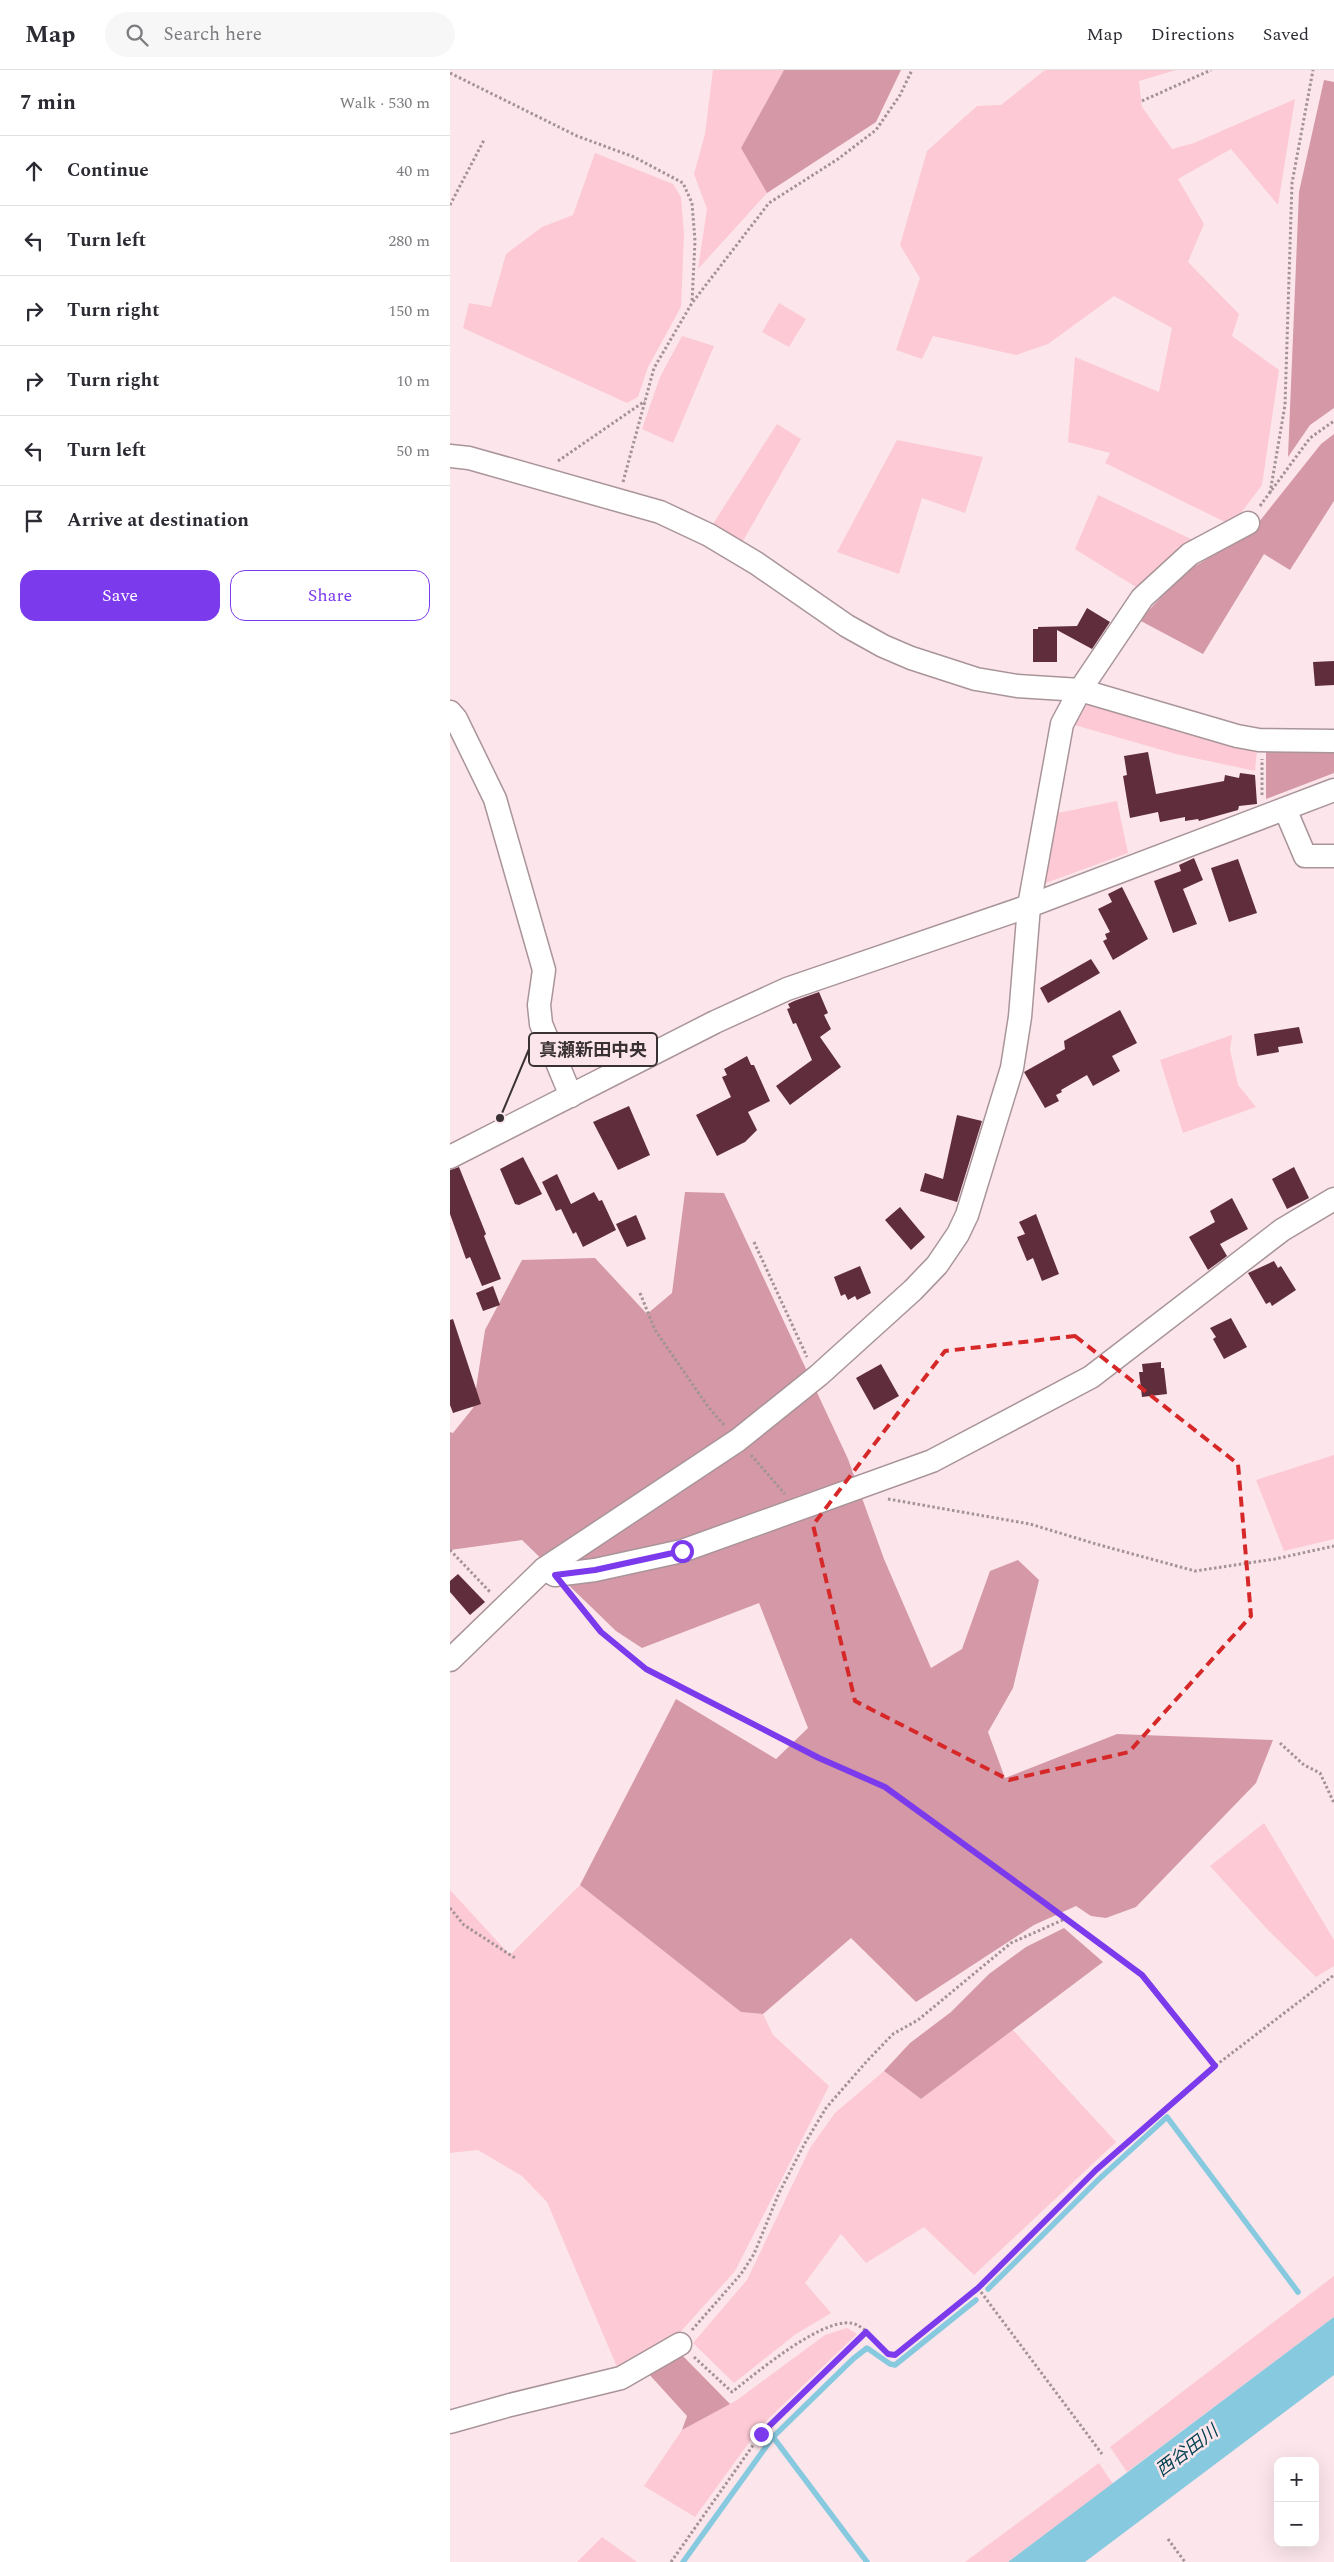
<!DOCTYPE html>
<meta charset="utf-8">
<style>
:root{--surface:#fff;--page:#f7f7f7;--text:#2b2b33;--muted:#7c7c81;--line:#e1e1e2;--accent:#7c3aed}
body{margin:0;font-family:Spectral,"Noto Sans JP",serif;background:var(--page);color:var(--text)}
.controls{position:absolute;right:15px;bottom:15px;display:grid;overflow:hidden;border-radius:10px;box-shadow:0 5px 20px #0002}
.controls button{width:45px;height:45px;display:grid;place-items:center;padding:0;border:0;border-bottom:1px solid var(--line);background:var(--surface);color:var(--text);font:25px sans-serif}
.stop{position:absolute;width:15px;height:15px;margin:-11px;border:4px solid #7c3aed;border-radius:50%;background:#fff}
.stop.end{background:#7c3aed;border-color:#fff;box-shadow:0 1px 5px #0008}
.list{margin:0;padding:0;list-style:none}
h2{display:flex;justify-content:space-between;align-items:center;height:65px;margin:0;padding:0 20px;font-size:21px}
h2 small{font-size:16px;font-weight:400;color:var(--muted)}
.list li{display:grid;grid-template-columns:32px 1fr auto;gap:15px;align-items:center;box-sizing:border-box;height:70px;padding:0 20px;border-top:1px solid var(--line)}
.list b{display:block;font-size:19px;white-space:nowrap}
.list em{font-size:16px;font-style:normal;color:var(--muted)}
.actions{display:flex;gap:10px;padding:15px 20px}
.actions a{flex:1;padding:11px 0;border:1px solid var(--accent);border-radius:15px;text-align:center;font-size:18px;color:var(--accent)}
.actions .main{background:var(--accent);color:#fff}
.icon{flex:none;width:28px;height:28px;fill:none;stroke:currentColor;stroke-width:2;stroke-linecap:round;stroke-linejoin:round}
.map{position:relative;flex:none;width:884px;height:2492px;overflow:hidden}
header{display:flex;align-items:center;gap:30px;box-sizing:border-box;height:70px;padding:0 25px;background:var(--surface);border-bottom:1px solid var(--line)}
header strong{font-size:24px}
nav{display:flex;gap:28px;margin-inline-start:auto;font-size:18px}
.search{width:350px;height:45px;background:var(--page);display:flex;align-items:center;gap:12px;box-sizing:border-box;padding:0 18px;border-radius:28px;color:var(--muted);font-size:19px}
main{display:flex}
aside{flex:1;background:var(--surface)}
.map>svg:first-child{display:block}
.green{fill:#fcc9d4}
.forest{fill:#d498a6}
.water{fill:#87cae0}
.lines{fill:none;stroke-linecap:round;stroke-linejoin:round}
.stream{stroke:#87cae0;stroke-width:5.5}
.building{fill:#5f2d3b}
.minor-casing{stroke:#a99599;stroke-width:25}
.path{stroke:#a39397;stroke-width:3;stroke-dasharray:2.5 2.5;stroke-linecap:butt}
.minor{stroke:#fff;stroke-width:22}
.route{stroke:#7c3aed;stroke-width:6}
.marked{fill:none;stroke:#d62828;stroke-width:4;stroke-dasharray:10 6;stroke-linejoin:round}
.labels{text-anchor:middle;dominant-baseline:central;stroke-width:5;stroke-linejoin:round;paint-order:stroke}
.water-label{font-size:18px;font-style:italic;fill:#044353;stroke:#fce6eb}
.leader{fill:none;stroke:#393133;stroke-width:2}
.callout-dot{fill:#393133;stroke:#fce6eb;stroke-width:2}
.callout{fill:#fce6eb;stroke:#393133;stroke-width:2}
.callout-label{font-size:18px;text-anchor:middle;font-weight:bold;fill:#393133}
</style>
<header>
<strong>Map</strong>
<div class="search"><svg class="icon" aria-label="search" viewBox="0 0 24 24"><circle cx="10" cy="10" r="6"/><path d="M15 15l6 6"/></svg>Search here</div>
<nav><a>Map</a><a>Directions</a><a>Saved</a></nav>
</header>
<main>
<aside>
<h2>7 min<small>Walk · 530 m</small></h2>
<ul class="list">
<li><svg class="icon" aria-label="ahead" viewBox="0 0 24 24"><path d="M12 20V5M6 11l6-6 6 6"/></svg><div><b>Continue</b></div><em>40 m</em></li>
<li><svg class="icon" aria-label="left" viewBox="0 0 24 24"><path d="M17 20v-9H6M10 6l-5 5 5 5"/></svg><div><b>Turn left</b></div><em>280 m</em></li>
<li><svg class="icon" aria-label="right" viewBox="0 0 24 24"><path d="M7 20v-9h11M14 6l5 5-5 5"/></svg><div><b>Turn right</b></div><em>150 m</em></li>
<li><svg class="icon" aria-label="right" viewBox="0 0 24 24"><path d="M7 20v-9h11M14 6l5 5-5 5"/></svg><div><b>Turn right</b></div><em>10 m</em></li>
<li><svg class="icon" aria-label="left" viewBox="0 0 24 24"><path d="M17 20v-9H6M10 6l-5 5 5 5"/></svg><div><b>Turn left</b></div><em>50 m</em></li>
<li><svg class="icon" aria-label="arrive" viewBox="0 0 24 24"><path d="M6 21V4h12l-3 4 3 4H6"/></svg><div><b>Arrive at destination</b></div></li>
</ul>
<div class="actions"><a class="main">Save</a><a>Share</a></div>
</aside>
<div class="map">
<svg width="884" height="2492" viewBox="0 0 884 2492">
<rect width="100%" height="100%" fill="#fce6eb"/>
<!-- green -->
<g class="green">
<polygon points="263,0 334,0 291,78 317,123 248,199 257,139 244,104 255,64"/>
<polygon points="595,0 726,0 689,11 692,37 722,79 744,73 845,29 828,135 781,79 728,109 754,154 738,192 789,244 782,266 829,300 812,415 791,443 775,452 655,393 660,383 618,372 625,287 709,322 722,258 664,226 598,274 566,285 483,266 472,289 446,280 470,208 450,175 477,81 527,36 551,35"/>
<polygon points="145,83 223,114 231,127 234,164 231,237 198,297 188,327 177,333 13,258 19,233 41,237 56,184 92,157 123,145"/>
<polygon points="329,233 356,249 339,277 312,262"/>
<polygon points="232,266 264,276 223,373 192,359 210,307"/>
<polygon points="327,354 351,369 293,471 261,457"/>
<polygon points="447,370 533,387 515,443 472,428 449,504 387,482"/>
<polygon points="648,425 743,470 689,519 625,479"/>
<polygon points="634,631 732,663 807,680 805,701 726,684 621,654"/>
<polygon points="667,731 678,783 593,814 603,744"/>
<polygon points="782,965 780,980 788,1015 806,1037 733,1063 710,990"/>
<polygon points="884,1385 884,1469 834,1481 806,1410"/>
<polygon points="814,1753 884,1870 884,1896 866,1907 816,1858 760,1796"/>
<polygon points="130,1815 291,1942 313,1944 323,1965 379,2016 285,2201 225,2268 167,2297 97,2132 72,2106 28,2080 0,2083 0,1820 60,1885"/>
<polygon points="562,1959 666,2072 524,2205 474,2157 416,2193 391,2164 355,2213 381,2243 346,2264 284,2313 243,2273 297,2210 360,2078 385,2043 434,2001 471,2029"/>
<polygon points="884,2206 884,2247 677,2402 660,2377"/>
<polygon points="397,2258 407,2264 311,2356 245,2447 194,2416 232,2360 287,2330 375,2265"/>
<polygon points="649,2393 663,2414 558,2492 515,2492"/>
<polygon points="152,2467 187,2492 127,2492"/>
</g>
<!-- forest -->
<g class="forest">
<polygon points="334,0 451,0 426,52 317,123 291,78"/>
<polygon points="874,10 884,12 884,338 860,355 838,387 849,122"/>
<polygon points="884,364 884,431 840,500 814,484 753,584 689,550 737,501 801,462 871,374"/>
<polygon points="816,677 884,681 884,703 816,729"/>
<polygon points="235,1122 274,1123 398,1389 434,1489 481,1598 512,1579 540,1501 568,1490 589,1510 563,1618 538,1662 555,1708 667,1664 823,1670 806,1713 686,1837 656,1848 641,1846 626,1836 584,1855 466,1932 401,1868 313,1944 291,1942 130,1815 226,1629 326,1689 358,1658 309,1533 192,1578 166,1561 72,1470 0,1480 0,1362 3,1363 23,1338 35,1260 72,1190 145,1188 197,1244 222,1223"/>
<polygon points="614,1858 653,1892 471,2029 434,2001 460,1973 501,1942 539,1904 576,1877"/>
<polygon points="229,2282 280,2334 232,2360 237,2346 197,2302"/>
</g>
<!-- water -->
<polygon class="water" points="884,2247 884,2305 635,2492 558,2492"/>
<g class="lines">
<!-- stream -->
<g class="stream">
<polyline points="538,2219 648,2110 717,2047 848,2222"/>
<polyline points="323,2367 417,2492"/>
<polyline points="233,2492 323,2367 403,2289 417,2278 440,2294 445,2295 526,2230"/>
</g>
</g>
<!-- building -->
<g class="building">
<polygon points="637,538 660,552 642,579 607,560 607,592 583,592 583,559 588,559 588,557 627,556"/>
<polygon points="884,591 884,615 865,616 863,592"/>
<polygon points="698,682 706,724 774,711 775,705 789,708 790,703 805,705 807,734 789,736 788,740 749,751 748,749 735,751 735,747 710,752 708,742 680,748 673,706 677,705 674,686"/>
<polygon points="744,788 753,810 733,819 747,854 723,863 704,811 731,801 729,795"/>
<polygon points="788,789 807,843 779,852 761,798"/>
<polygon points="672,817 698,869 663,890 653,871 657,869 655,864 660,862 648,839 662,832 658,824"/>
<polygon points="641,889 650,903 598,933 590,918"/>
<polygon points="369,922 378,943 374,945 381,959 370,967 391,997 340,1035 326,1016 362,990 346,953 343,954 337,939 340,938 338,934 344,931"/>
<polygon points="670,940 687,973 662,986 670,1001 643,1016 637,1005 611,1020 612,1022 606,1025 609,1031 595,1038 574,1002 615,979 614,971"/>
<polygon points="849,957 853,973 828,977 829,982 807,986 804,964"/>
<polygon points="297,986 301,995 304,995 320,1031 298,1042 307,1060 295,1072 267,1086 246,1045 281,1027 272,1007 277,1005 274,999"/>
<polygon points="179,1036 200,1085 168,1100 143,1052"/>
<polygon points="507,1045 532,1051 507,1132 470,1121 475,1103 493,1109"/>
<polygon points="73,1087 92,1124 69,1135 65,1134 50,1099"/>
<polygon points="9,1097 36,1164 34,1166 51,1209 32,1216 20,1187 16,1189 0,1144 0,1100"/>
<polygon points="844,1097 859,1128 837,1139 822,1109"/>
<polygon points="107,1104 121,1134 144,1122 149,1131 152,1130 166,1160 133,1177 126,1162 123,1164 111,1139 106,1141 92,1112"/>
<polygon points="782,1128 798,1159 770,1174 777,1186 758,1200 739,1167 765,1152 760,1141"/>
<polygon points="450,1137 475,1167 461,1180 435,1150"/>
<polygon points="586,1144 609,1204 592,1211 583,1188 577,1191 567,1167 575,1164 569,1152"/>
<polygon points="186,1145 196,1169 177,1177 166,1154"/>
<polygon points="824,1191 828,1198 831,1196 846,1220 822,1236 820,1232 816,1234 798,1203"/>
<polygon points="410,1196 421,1223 407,1230 405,1226 398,1230 395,1224 391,1226 384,1207"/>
<polygon points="43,1216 50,1235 33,1241 26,1223"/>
<polygon points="781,1248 797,1277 774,1289 763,1269 766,1267 760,1258"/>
<polygon points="3,1249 31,1334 3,1343 0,1335 0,1250"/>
<polygon points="711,1292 711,1298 714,1298 717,1324 692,1327 689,1302 693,1302 692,1294"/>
<polygon points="431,1294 449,1326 424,1340 406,1308"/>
<polygon points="8,1504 35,1532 20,1545 0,1522 0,1511"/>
</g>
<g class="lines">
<!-- minor casing -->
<g class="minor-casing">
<g id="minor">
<polyline points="0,386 19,388 210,442 259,465 306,493 397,556 433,576 461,588 526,609 567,616 630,620 787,666 809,670 884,671"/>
<polyline points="0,642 6,649 45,729 94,900 89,935 91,954 121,1026"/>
<polyline points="835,739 855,786 884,786"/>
<polyline points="0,1087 265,952 337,919 579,836 884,720"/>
<polyline points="94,1499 105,1505 145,1500 232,1481 482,1391 641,1307 832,1160 884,1129"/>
<polyline points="0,1590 94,1499 288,1370 369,1305 463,1220 487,1195 508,1164 517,1145 562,998 570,947 579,836 612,654 630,620 692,528 740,484 798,453"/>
<polyline points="0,2352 60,2335 171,2308 230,2274"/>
</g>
</g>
<!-- path -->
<g class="path">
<polyline points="0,3 127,66 184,87 233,113 242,133 245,171 242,232"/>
<polyline points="692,31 761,0"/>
<polyline points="0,135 34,70"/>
<polyline points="108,391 195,331"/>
<polyline points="173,412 204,298 242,233 319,133 388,89 426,60 450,25 462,0"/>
<polyline points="820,423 835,335 842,113 863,0"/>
<polyline points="810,436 860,368 884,351"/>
<polyline points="812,725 812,689"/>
<polyline points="304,1172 357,1287"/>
<polyline points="190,1223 205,1260 259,1338 275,1356"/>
<polyline points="301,1385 335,1424"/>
<polyline points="438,1429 580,1454 646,1474 745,1501 825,1489 884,1476"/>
<polyline points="0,1480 41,1523"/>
<polyline points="120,1524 151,1562 196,1599 369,1688 435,1717 592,1831 692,1905 765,1996"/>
<polyline points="830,1673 854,1695 870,1703 884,1733"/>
<polyline points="0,1838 14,1855 65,1888"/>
<polyline points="528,2218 652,2384"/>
<polyline points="242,2260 291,2204 304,2184 329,2123 355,2073 376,2038 417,1991 443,1964 468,1950 561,1873 615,1849"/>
<path d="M244,2287l38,35c22,-17 98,-82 125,-67 12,6 22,20 31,29l7,1 83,-67 118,-118 119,-104 119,-91"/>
<polyline points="718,2469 735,2492"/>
<polyline points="221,2492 311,2364 416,2262"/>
</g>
<!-- minor -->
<use href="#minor" class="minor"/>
</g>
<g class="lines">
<!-- route -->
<polyline class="route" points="232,1481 145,1500 105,1505 151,1562 196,1599 369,1688 435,1717 592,1831 692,1905 765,1996 646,2100 528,2218 445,2285 438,2284 416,2262 311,2364"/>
</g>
<!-- marked area -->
<path class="marked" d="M625,1266l163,128 13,152 -122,136 -120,28 -154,-79 -42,-176 132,-174z"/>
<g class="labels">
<!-- water labels -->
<g class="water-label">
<text transform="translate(737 2381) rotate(-37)">西谷田川</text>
</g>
</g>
<!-- callouts -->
<path class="leader" d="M50 1048L79 979"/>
<circle class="callout-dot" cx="50" cy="1048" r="5"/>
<rect class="callout" x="79" y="963" width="128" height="33" rx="5"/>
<g class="callout-label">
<text x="143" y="986">真瀬新田中央</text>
</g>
</svg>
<div class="controls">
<button>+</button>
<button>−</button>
</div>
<div class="stop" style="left:232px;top:1481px"></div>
<div class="stop end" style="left:311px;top:2364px"></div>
</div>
</main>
